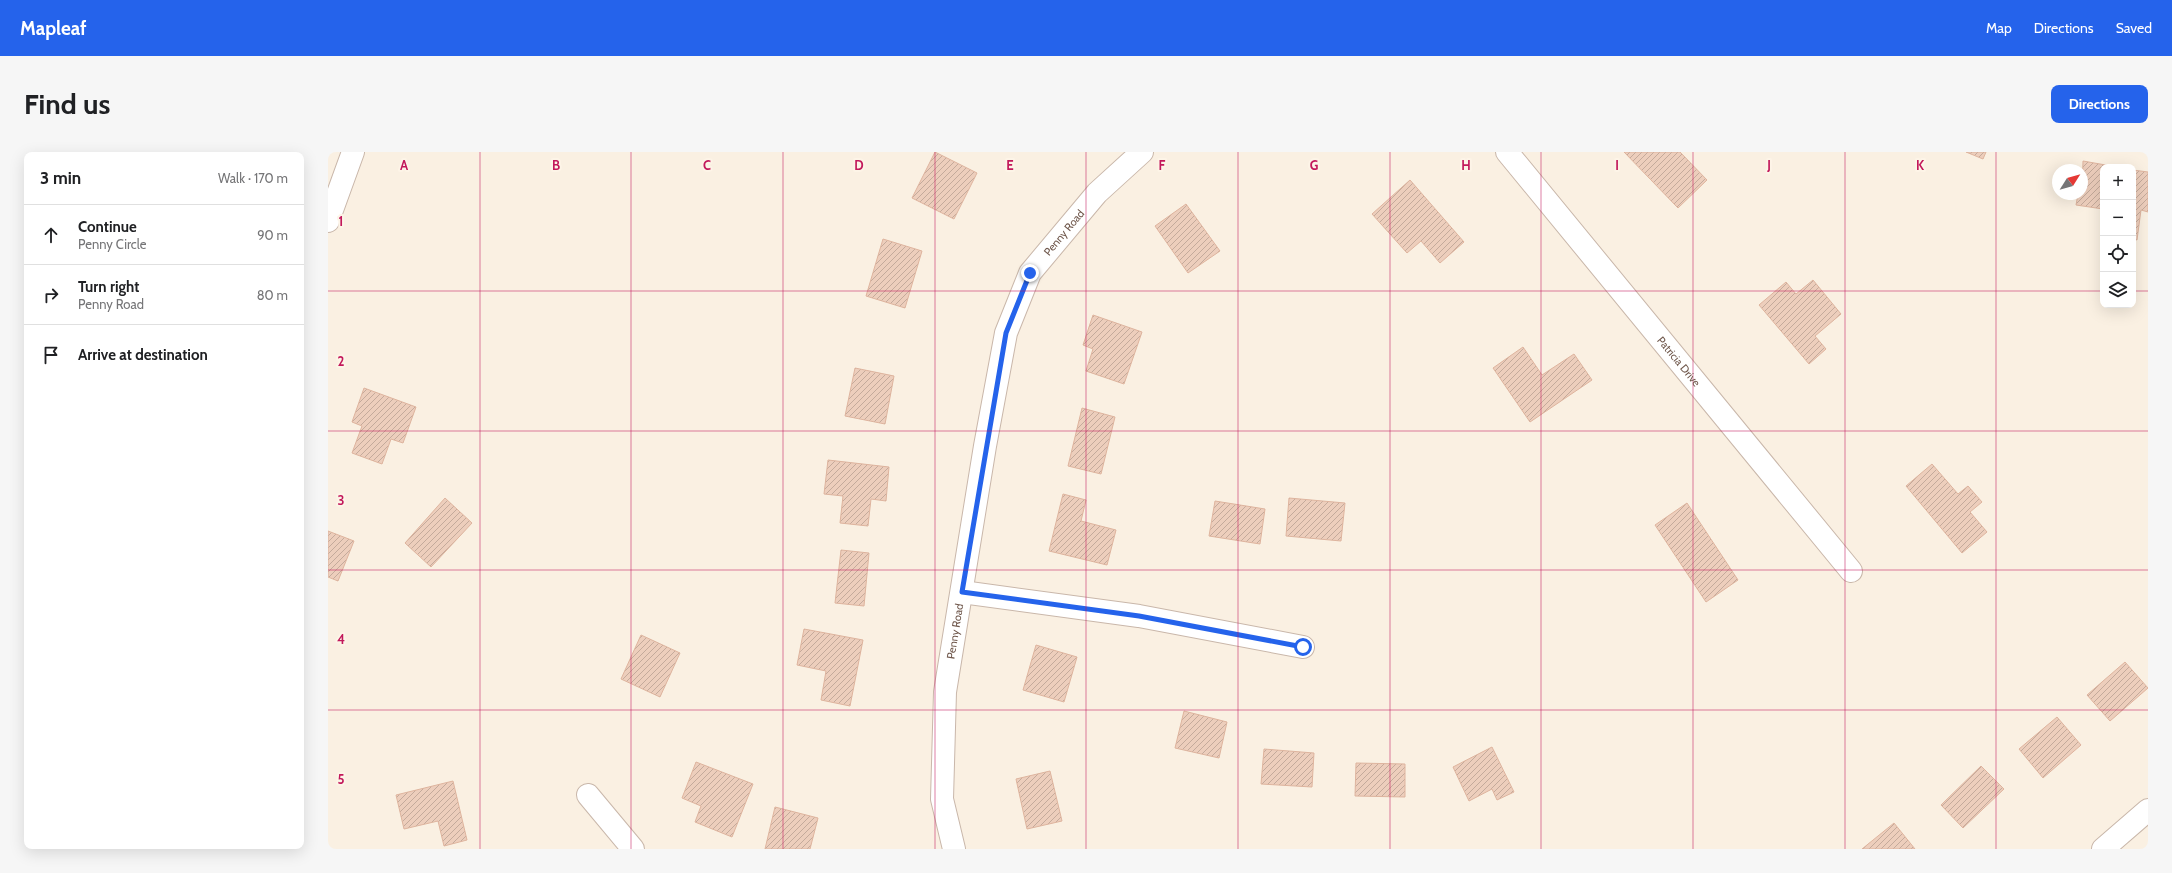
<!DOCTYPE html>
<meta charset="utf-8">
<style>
:root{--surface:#fff;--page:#f6f6f6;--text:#202124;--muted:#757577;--line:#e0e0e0;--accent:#2563eb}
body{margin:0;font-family:Cabin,sans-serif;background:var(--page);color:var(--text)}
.controls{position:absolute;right:12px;top:12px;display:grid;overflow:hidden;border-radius:8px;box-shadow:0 4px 16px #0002}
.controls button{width:36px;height:36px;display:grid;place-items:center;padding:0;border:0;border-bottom:1px solid var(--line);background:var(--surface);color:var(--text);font:20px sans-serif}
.compass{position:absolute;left:1724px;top:12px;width:36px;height:36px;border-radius:50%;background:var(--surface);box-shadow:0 4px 16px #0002;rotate:53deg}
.stop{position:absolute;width:12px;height:12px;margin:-9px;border:3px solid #2563eb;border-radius:50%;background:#fff}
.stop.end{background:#2563eb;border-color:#fff;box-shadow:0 1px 4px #0008}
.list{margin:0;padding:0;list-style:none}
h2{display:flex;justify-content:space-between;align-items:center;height:52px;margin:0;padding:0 16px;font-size:17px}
h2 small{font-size:13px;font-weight:400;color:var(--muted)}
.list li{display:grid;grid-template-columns:26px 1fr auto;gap:12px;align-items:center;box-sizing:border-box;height:60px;padding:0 16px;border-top:1px solid var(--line)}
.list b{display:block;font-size:15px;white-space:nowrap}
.list p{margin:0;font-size:13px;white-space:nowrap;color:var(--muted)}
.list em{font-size:13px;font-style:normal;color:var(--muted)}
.icon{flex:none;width:22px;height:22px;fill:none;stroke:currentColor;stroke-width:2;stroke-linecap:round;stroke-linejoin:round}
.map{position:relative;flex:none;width:1820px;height:697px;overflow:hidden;border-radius:8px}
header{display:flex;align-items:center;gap:24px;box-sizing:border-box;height:56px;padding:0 20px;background:var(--accent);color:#fff}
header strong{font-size:19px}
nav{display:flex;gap:22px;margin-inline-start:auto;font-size:14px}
.intro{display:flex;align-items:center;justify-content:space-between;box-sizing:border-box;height:96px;padding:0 24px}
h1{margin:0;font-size:28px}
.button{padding:10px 18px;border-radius:8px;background:var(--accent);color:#fff;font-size:14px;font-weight:700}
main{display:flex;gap:24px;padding:0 24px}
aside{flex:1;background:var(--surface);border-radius:8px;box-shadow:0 4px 16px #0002}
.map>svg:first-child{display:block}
.building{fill:url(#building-hatch);stroke:#deb49e}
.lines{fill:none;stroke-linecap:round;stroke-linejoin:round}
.minor-casing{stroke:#c9b7aa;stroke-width:24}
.minor{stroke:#fff;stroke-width:22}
.route{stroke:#2563eb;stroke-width:5}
.grid{fill:none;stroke:#c2185b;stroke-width:1;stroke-opacity:0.55}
.labels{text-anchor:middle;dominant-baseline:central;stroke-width:4;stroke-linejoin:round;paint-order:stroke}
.street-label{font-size:11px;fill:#6f574b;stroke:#fdf4e7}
.grid-label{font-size:13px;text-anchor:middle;font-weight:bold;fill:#c2185b;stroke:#fdf4e7;stroke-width:4;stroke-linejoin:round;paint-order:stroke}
</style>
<header>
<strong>Mapleaf</strong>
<nav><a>Map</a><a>Directions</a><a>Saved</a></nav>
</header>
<div class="intro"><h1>Find us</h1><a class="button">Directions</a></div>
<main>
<aside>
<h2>3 min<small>Walk · 170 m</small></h2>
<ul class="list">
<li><svg class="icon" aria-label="ahead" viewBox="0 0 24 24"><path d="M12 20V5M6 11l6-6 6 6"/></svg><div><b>Continue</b><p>Penny Circle</p></div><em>90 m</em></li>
<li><svg class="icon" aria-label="right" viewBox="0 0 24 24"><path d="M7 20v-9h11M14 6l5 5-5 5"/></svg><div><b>Turn right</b><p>Penny Road</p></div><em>80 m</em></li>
<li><svg class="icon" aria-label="arrive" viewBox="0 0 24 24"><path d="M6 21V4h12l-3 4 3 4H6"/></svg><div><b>Arrive at destination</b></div></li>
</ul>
</aside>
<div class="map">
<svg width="1820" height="697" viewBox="0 0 1820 697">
<defs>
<pattern id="building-hatch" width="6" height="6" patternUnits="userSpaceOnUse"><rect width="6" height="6" fill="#edcebc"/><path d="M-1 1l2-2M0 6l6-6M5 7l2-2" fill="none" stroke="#c4aa9b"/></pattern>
</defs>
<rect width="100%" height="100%" fill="#faf0e2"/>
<!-- building -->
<g class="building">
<polygon points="607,0 649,21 626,67 584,46"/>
<polygon points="1296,0 1352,0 1379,28 1350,56"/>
<polygon points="1638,0 1658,0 1655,7"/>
<polygon points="1755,9 1789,15 1775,15 1775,57 1748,53 1750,42 1754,42"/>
<polygon points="1805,18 1820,20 1820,60 1813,58 1809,88 1805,87"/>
<polygon points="1082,28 1136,90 1112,111 1093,89 1079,101 1044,62"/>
<polygon points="858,52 892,99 860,121 827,74"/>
<polygon points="555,87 594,99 577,156 538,144"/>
<polygon points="1485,128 1513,162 1487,184 1498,197 1481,212 1431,153 1458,130 1468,142"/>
<polygon points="765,163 814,180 796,232 758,219 765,197 755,193"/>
<polygon points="1195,195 1214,223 1246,202 1264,228 1202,270 1165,216"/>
<polygon points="527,216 566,224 557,272 517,264"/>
<polygon points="36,236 88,255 75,291 63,287 54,312 24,301 34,274 24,270"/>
<polygon points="754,256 787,265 773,322 740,314"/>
<polygon points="500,308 561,315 558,349 543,347 540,374 512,371 515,344 496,342"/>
<polygon points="1604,312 1630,342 1640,334 1654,350 1642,360 1659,380 1634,401 1578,334"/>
<polygon points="735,342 758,348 753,369 788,378 779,413 721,399"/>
<polygon points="117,346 144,371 103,415 77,391"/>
<polygon points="961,346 1017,351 1013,389 958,384"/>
<polygon points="887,349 937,357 932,392 881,384"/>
<polygon points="1359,351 1410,428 1378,450 1327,373"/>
<polygon points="0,379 26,389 10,429 0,425"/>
<polygon points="513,398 541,401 536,454 507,451"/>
<polygon points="476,477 535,488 522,554 493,548 498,519 469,513"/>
<polygon points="313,483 352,501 332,545 293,527"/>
<polygon points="708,493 749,505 736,550 695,538"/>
<polygon points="1797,510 1820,536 1782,569 1759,543"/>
<polygon points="856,559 899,570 891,606 847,596"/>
<polygon points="1729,565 1753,593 1715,626 1691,597"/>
<polygon points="1164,595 1186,640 1169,648 1164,637 1141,649 1125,615"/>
<polygon points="936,597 986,601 984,635 933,632"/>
<polygon points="368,610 425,632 404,685 367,670 373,654 354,646"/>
<polygon points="1028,611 1077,612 1077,645 1027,644"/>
<polygon points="1653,614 1676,637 1635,676 1613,653"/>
<polygon points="722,619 734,669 699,677 688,627"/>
<polygon points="125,629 139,688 116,694 110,669 76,677 68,643"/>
<polygon points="447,655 490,666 482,697 437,697"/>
<polygon points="1566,671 1587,697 1534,697"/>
</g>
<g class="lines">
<!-- minor casing -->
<g class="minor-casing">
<g id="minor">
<path id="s1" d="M1179,0l344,419"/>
<polyline points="0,69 25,0"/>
<polyline points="634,440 811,464 975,495"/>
<polyline points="260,643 305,697"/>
<path id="s2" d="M626,697l-12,-50 3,-107 40,-246 21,-113 24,-60 67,-80 45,-41"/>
<polyline points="1775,697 1820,658"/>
</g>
</g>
<!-- minor -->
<use href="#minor" class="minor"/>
</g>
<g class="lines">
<!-- route -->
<polyline class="route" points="702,121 678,181 634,440 811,464 975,495"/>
</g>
<!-- grid -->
<path class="grid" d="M152,0v697M303,0v697M455,0v697M607,0v697M758,0v697M910,0v697M1062,0v697M1213,0v697M1365,0v697M1517,0v697M1668,0v697M0,139h1775M1805,139h15M0,279h1820M0,418h1820M0,558h1820"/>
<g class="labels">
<!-- street labels -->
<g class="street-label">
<text stroke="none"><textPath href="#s2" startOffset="640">Penny Road</textPath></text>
<text stroke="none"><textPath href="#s1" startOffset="271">Patricia Drive</textPath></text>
<text stroke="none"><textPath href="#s2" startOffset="220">Penny Road</textPath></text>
</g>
</g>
<g class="grid-label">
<text x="76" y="18">A</text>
<text x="228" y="18">B</text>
<text x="379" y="18">C</text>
<text x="531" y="18">D</text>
<text x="682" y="18">E</text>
<text x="834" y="18">F</text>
<text x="986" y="18">G</text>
<text x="1138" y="18">H</text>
<text x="1289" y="18">I</text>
<text x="1441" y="18">J</text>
<text x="1592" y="18">K</text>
<text x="13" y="74">1</text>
<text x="13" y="214">2</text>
<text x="13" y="353">3</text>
<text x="13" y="492">4</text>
<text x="13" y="632">5</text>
</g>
</svg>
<div class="controls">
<button>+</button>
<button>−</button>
<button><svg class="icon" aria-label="locate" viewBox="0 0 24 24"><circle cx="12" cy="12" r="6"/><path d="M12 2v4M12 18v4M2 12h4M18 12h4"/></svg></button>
<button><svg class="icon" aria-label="layers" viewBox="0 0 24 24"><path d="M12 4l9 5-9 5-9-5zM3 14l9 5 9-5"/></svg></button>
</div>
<svg class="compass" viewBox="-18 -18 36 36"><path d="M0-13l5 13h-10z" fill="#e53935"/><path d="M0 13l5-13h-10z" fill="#757577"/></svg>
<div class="stop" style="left:975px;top:495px"></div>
<div class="stop end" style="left:702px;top:121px"></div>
</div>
</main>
